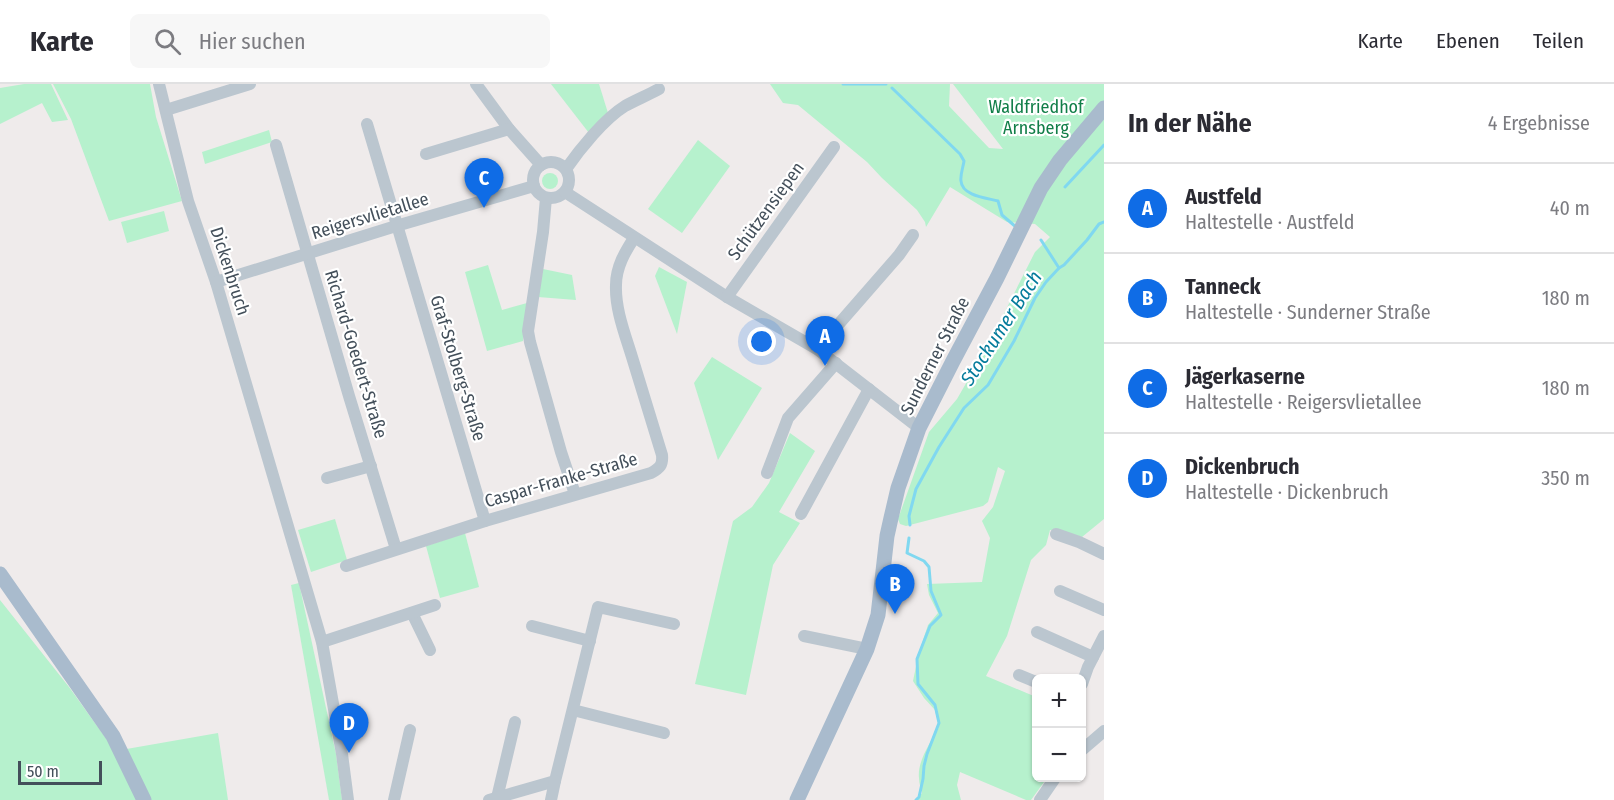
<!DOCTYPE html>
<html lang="de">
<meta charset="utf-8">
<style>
:root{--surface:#fff;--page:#f7f7f7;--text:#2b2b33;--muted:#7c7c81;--line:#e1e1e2;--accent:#0f6ce6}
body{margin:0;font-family:"Fira Sans Condensed",sans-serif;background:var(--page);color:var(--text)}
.controls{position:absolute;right:18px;bottom:18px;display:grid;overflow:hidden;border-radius:9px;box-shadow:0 2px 4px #0004}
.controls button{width:54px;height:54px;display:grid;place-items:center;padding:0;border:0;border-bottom:2px solid var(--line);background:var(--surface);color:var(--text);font:30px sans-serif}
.scale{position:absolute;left:18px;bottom:15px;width:84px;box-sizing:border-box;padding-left:6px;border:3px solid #434f5a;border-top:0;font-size:16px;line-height:21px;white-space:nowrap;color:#434f5a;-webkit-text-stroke:4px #fff;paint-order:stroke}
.you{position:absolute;left:762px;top:258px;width:21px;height:21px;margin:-15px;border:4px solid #fff;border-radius:50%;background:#1a73e8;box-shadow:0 0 0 9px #1a73e833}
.badge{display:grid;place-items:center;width:39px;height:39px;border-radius:50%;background:var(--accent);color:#fff;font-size:20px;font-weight:700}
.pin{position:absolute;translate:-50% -50px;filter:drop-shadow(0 2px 3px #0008)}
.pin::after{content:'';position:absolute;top:32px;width:21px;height:18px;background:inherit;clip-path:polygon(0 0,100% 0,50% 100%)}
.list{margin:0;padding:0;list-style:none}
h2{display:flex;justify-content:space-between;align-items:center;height:78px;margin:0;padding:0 24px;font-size:26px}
h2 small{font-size:20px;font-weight:400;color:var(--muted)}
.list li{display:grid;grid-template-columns:39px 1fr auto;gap:18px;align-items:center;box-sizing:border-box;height:90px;padding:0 24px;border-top:2px solid var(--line)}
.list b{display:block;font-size:22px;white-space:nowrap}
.list p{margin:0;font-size:20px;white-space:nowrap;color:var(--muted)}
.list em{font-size:20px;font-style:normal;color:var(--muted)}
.icon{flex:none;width:33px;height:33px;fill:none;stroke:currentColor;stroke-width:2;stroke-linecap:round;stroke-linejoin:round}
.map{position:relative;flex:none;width:1104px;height:716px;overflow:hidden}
header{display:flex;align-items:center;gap:36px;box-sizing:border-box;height:84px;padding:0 30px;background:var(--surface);border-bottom:2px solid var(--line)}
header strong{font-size:28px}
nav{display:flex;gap:33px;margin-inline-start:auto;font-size:21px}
.search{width:420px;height:54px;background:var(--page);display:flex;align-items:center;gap:15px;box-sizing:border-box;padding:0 21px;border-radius:9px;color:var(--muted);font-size:22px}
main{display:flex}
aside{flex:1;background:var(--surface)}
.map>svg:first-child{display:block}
.green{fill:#b6f1cd}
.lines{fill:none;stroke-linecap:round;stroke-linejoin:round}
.stream{stroke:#80d8f0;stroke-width:3}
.minor{stroke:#bbc6cf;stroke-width:12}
.major{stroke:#a9bbcd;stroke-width:15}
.labels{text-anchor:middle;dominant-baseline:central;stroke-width:4.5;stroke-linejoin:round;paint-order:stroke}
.park-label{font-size:18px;fill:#117e48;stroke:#fff}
.street-label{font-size:18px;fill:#434f5a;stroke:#fff}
.water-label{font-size:20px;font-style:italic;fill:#057c9c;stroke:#fff}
</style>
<header>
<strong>Karte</strong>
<div class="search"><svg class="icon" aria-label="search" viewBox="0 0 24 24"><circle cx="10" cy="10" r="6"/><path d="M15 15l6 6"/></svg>Hier suchen</div>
<nav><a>Karte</a><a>Ebenen</a><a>Teilen</a></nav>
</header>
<main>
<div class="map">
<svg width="1104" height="716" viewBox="0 0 1104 716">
<rect width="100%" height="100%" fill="#efebeb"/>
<!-- green -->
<g class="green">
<polygon points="24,0 51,0 68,36 52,38 42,19 0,40 0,4"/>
<polygon points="53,0 150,0 156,33 182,117 109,137 71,35"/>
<polygon points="551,0 599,0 608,29 589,49"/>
<path d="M770,0h180l-1,22 40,42 14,1 -50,-65h151v435l-22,18 -23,-7 -3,1 -6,-1 -4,15 -15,15 -24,76 -21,40 50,21v81h11l-16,22h-5l-66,-28 -3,13 4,15h-44l5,-7c-1,-4 -3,-10 -3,-15 -2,-17 12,-36 20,-51l-4,-17 -11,-12 -11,-17 6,-29 9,-27 10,-12 -9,-18 -2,-11 55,-2 8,-44 -8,-17 11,-14 12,-36 -7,-4 -10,35 -5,4 -77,20 -6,-2 -2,-5 31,-87 28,-33 31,-54 47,-93 15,-15 -15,-13 -28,-2 -57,-35 -24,40 -1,-5 -8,-12 -35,-32 -15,-16 -69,-57 -15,-2z"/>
<polygon points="269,46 272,58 205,80 202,68"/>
<polygon points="698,56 730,82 682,149 648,125"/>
<circle cx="550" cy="97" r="8"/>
<polygon points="164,127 169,147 127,159 121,138"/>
<polygon points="488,181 502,226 527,219 523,247 523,257 487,267 465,188"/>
<polygon points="659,183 687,198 677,250 655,192"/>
<polygon points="543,185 572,191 576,216 538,213"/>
<polygon points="712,273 762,304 718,376 694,299"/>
<polygon points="790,349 815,367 779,428 800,439 773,481 746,611 695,600 733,437 752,423 769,399"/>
<polygon points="335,435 347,476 311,488 298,446"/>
<polygon points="465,449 479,503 440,514 426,462"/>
<polygon points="299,499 336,670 342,716 329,716 291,501"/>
<polygon points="0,516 69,603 115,667 218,649 228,716 0,716"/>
</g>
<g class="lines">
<!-- stream -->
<g class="stream">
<polyline points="843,0 886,0"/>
<path d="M892,4l68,66 4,7c-1,7 -4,14 -3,20 1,15 26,17 37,20l4,14 14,12"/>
<polyline points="1065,103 1104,61"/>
<polyline points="1041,156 1059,184"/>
<polyline points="910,441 909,432 916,405 939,363 964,324 988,301 1014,257 1035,214 1046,198 1059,184 1064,181 1087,156 1099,140 1104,138"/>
<polyline points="909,454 907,469 924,477 929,483 931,507 941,531 930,542 917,575 918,600 935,621 939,639 927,670 924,682 923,695 919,713 916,716"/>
</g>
<!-- minor -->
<g class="minor">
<polyline points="159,0 188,117 216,198 322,558 342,670 348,716"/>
<polyline points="476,0 509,45 541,81"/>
<polyline points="166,26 250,0"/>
<polyline points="367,40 485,437"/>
<polyline points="276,61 349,312 396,465"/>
<polyline points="426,70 509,45"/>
<circle cx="551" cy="96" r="18"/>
<path d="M566,85c14,-20 38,-50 59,-63 11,-6 23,-11 34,-17"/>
<polyline points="565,108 727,213 817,265 919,344"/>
<polyline points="546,114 543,148 528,247 530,258 561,368 575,410"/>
<polyline points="216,198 396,142 534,102"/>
<polyline points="727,213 834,63"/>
<polyline points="817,265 899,171 913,151"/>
<polyline points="767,389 788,334 836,279"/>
<polyline points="327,394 371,382"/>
<polyline points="801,430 869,305"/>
<polyline points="1056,450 1079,458 1104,470"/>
<path d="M346,482l139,-45 166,-48c9,-5 12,-8 11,-18 -10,-33 -20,-65 -30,-98 -7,-23 -17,-48 -16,-72 0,-18 9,-33 18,-47"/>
<polyline points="1060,507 1104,526"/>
<polyline points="412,529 430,566"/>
<polyline points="532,542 590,557"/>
<polyline points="1037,548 1093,573"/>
<polyline points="804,552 867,565"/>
<polyline points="322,558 435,521"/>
<polyline points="1019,591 1036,598"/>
<polyline points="1082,600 1088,583 1104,552"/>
<polyline points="573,626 664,649"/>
<polyline points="1082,666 1104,647"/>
<polyline points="497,714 515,638"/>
<polyline points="394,716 410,646"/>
<polyline points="489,716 555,697 598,523 674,540"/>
<polyline points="551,716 555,697"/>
<polyline points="1040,716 1055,694"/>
</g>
<!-- major -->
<g class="major">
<polyline points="0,490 113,652 144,716"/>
<polyline points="797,716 867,565 878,531 887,452 891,434 898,404 919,344 953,277 997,194 1041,104 1060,76 1104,24"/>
</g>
</g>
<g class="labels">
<!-- park labels -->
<g class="park-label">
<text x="1036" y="23">Waldfriedhof<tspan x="1036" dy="21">Arnsberg</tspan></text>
</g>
<!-- street labels -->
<g class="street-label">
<text transform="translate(766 127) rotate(-54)">Schützensiepen</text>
<text transform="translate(370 132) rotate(-17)">Reigersvlietallee</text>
<text transform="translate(230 187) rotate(72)">Dickenbruch</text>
<text transform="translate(356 270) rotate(73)">Richard-Goedert-Straße</text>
<text transform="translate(935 272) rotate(-63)">Sunderner Straße</text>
<text transform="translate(458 284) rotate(73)">Graf-Stolberg-Straße</text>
<text transform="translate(561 396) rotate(-16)">Caspar-Franke-Straße</text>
</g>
<!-- water labels -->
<g class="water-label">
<text transform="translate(1001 244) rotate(-57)">Stockumer Bach</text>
</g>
</g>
</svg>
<div class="controls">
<button>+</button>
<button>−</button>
</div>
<div class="scale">50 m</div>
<div class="you"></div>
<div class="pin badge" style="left:825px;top:282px">A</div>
<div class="pin badge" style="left:895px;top:530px">B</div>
<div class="pin badge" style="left:484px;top:124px">C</div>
<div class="pin badge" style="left:349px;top:669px">D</div>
</div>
<aside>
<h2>In der Nähe<small>4 Ergebnisse</small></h2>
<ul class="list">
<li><span class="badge">A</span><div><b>Austfeld</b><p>Haltestelle · Austfeld</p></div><em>40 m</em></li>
<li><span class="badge">B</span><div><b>Tanneck</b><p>Haltestelle · Sunderner Straße</p></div><em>180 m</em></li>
<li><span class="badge">C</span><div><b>Jägerkaserne</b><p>Haltestelle · Reigersvlietallee</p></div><em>180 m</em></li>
<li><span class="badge">D</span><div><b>Dickenbruch</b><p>Haltestelle · Dickenbruch</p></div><em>350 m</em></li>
</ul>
</aside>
</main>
